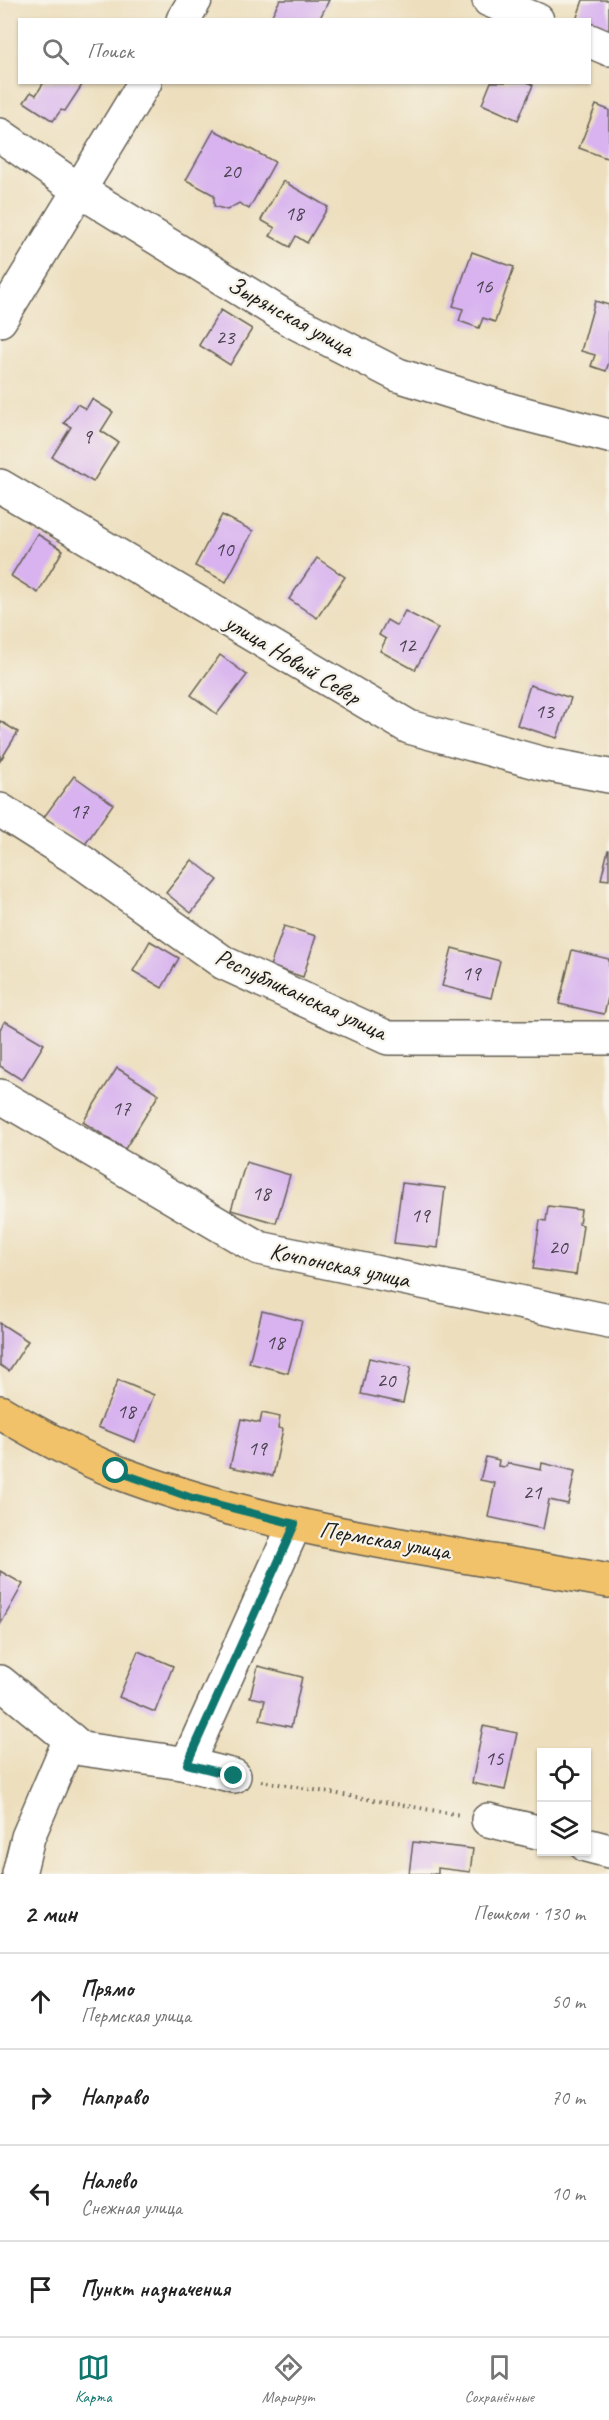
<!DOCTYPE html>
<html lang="ru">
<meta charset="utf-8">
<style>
:root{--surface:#fff;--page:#f2f2f2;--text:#222;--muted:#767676;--line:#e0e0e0;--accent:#0f766e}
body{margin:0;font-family:Caveat,sans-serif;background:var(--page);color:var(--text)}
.controls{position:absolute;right:18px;bottom:18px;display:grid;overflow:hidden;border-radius:0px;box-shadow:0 2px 4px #0004}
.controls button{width:54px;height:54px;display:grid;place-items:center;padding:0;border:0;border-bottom:2px solid var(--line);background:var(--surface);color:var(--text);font:30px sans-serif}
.stop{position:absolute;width:18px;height:18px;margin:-14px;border:4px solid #0f766e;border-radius:50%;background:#fff}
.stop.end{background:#0f766e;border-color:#fff;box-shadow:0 2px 6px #0008}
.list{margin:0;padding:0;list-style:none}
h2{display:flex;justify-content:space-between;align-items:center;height:78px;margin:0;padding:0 24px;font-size:26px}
h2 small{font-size:20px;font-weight:400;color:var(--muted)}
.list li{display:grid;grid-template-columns:39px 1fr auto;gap:18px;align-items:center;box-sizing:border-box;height:96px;padding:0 24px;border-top:2px solid var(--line)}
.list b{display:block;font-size:22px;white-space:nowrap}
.list p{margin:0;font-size:20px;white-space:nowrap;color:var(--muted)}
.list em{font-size:20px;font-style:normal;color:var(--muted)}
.icon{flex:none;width:33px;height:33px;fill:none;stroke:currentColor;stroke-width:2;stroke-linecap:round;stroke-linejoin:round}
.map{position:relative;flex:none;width:609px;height:1874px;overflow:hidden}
.search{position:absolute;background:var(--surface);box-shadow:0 2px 4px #0004;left:18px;right:18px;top:18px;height:66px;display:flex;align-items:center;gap:15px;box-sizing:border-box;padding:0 21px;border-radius:0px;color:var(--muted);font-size:22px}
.sheet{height:462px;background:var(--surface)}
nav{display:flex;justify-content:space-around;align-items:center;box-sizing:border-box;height:84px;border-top:2px solid var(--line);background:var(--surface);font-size:16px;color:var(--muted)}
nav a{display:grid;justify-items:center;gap:3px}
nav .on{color:var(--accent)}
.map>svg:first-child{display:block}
.building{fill:#d8b3ef}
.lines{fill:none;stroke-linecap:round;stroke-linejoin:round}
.minor-casing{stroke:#656055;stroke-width:36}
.major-casing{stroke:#656055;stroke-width:36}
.path{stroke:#656055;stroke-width:4;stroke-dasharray:1.5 4.5;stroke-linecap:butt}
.minor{stroke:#fff;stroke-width:33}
.major{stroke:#f2c26a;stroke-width:33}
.route{stroke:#0f766e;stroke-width:8}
.labels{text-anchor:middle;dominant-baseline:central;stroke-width:4.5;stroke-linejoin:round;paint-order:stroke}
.number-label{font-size:21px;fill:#4b4251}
.street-label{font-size:24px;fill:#1c1c1c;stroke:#f7f3e8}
</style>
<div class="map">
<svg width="609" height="1874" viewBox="0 0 609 1874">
<rect width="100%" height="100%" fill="#f7f3e8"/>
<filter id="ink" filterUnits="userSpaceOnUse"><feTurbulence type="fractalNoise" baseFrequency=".0167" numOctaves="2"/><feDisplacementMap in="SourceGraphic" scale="12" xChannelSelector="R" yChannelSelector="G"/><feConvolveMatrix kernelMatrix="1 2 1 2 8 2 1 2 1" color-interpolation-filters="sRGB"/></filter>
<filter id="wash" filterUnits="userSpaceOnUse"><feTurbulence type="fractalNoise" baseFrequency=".008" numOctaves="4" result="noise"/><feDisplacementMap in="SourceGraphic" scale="24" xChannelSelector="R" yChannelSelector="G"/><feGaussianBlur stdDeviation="1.35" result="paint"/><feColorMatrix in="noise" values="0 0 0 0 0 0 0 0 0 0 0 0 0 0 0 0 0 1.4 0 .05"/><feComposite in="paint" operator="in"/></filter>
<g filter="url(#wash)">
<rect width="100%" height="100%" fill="#eddfbe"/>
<g id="blocks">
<!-- building -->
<g class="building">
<polygon points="280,0 329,0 319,20 281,20 272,15"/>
<polygon points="583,0 609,0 609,33 590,29 590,20 576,20"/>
<polygon points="44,82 84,82 65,111 61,110 53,121 24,102 31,92 36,95"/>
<polygon points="491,82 527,82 533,85 518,120 482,104"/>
<polygon points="596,105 609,110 609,159 579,148"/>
<polygon points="214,130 275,162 249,209 239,203 227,210 214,206 214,195 186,180"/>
<polygon points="283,181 328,207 307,243 296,236 290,247 270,236 275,228 261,220"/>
<polygon points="472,252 514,267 495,322 483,318 479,328 459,321 463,309 453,306"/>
<polygon points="595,301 609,305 609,362 606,371 591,366 595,355 581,351"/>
<polygon points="221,310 252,329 230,365 199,345"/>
<polygon points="92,399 113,412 101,431 118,442 93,482 52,457 71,427 64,423 77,404 86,409"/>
<polygon points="222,515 253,531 226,582 195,566"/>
<polygon points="37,534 63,550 38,593 11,576"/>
<polygon points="317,558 345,577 317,618 289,599"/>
<polygon points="405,611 438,628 415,670 380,651 386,639 379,635 387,620 397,626"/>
<polygon points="220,655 247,675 217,714 191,695"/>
<polygon points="530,685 571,698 557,738 517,725"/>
<polygon points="0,721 18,732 0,761"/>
<polygon points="74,776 113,804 84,846 44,817"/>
<polygon points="608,850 609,850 609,880 601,879"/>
<polygon points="192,860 218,880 191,913 166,893"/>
<polygon points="284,926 316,936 303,977 270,966"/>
<polygon points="150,941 179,958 162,988 133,971"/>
<polygon points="452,948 500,961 491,998 442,986"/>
<polygon points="572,950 609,959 609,994 604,1014 559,1004"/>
<polygon points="5,1021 44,1044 22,1080 0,1066 0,1029"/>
<polygon points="117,1068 159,1094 125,1149 83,1122"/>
<polygon points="246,1162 290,1175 276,1223 231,1210"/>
<polygon points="402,1183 445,1188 438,1248 394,1243"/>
<polygon points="548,1206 581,1210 579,1224 583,1225 576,1275 533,1269 540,1220 546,1221"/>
<polygon points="262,1311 302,1321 288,1373 249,1363"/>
<polygon points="0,1323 28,1341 9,1371 0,1365"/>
<polygon points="369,1358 411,1367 403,1403 361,1394"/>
<polygon points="118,1380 154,1395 135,1442 98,1427"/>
<polygon points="262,1413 280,1417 278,1428 283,1429 273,1476 230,1467 241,1419 260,1423"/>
<polygon points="486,1457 499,1460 498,1466 505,1467 508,1463 541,1470 542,1463 575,1471 568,1504 549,1500 543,1529 488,1517 495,1483 480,1480"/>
<polygon points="0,1571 23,1584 0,1625"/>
<polygon points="138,1651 173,1666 155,1712 119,1697"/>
<polygon points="258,1666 302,1677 291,1727 260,1720 265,1700 250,1697"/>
<polygon points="483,1726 517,1733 505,1790 472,1783"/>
<polygon points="413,1842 473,1849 470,1872 438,1868 438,1874 409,1874"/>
</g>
</g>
</g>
<g filter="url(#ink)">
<use href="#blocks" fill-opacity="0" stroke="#656055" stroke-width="1.5"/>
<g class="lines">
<!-- minor casing -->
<g class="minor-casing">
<g id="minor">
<polyline points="489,0 537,20"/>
<polyline points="183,20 195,0"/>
<polyline points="590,41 609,49"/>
<polyline points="0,135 79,190 289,319 398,375 513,411 609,436"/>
<polyline points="0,320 145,82"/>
<polyline points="0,486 409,727 544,764 609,776"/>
<polyline points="0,810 82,862 224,963 388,1038 609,1038"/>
<polyline points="0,1096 259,1248 609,1321"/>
<polyline points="0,1682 82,1749 182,1763 234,1776"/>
<polyline points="187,1764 295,1524"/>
<polyline points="488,1820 542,1833"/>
<polyline points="586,1845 609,1851"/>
<polyline points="19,1874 28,1837 70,1739"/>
</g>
</g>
<!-- major casing -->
<g class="major-casing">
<path id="major" d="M0,1412c37,22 77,44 117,60 157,60 328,79 492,109"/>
</g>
<!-- path -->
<polyline class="path" points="261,1781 461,1815"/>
<!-- minor -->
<use href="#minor" class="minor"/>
<!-- major -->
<use href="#major" class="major"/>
</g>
</g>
<g class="lines" filter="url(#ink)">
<!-- route -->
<polyline class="route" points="116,1471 192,1498 295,1524 187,1764 234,1776"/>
</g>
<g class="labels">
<!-- number labels -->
<g class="number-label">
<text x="231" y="171">20</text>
<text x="294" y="213">18</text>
<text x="483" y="286">16</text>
<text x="225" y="337">23</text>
<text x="87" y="436">9</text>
<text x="224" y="549">10</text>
<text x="406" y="645">12</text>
<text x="544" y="711">13</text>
<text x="79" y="811">17</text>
<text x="471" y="973">19</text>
<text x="121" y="1108">17</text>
<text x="261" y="1193">18</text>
<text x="420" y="1215">19</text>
<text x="558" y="1247">20</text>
<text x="275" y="1342">18</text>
<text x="386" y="1380">20</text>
<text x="126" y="1411">18</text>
<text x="257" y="1448">19</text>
<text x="532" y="1492">21</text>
<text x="494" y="1758">15</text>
</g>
<!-- street labels -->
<g class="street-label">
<text transform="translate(291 316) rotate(29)">Зырянская улица</text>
<text transform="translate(293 659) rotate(31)">улица Новый Север</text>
<text transform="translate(301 994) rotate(25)">Республиканская улица</text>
<text transform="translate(340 1265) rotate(12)">Кочпонская улица</text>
<text transform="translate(385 1540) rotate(10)">Пермская улица</text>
</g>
</g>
</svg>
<div class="controls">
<button><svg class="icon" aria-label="locate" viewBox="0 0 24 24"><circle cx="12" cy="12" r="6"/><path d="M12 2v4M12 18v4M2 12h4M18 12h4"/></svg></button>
<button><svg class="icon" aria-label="layers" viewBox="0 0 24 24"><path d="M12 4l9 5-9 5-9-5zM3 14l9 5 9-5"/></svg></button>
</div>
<div class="stop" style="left:116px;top:1471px"></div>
<div class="stop end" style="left:234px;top:1776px"></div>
<div class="search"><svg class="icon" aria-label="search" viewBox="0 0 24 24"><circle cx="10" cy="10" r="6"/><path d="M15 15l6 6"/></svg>Поиск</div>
</div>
<section class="sheet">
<h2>2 мин<small>Пешком · 130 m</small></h2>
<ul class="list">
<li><svg class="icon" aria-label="ahead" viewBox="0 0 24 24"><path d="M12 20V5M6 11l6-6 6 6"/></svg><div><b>Прямо</b><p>Пермская улица</p></div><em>50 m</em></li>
<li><svg class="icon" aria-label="right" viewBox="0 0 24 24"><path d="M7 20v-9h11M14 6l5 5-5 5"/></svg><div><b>Направо</b></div><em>70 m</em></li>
<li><svg class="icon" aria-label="left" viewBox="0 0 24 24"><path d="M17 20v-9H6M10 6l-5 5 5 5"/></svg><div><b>Налево</b><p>Снежная улица</p></div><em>10 m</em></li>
<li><svg class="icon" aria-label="arrive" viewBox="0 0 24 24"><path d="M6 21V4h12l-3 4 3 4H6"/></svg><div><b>Пункт назначения</b></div></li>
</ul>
</section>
<nav>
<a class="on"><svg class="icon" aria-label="map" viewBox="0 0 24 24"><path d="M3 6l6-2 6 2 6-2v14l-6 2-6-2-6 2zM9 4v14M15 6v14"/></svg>Карта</a>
<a><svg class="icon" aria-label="directions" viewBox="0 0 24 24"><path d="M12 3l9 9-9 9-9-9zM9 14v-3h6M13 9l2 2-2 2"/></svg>Маршрут</a>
<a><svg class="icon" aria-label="saved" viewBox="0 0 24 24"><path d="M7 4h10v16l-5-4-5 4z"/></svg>Сохранённые</a>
</nav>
